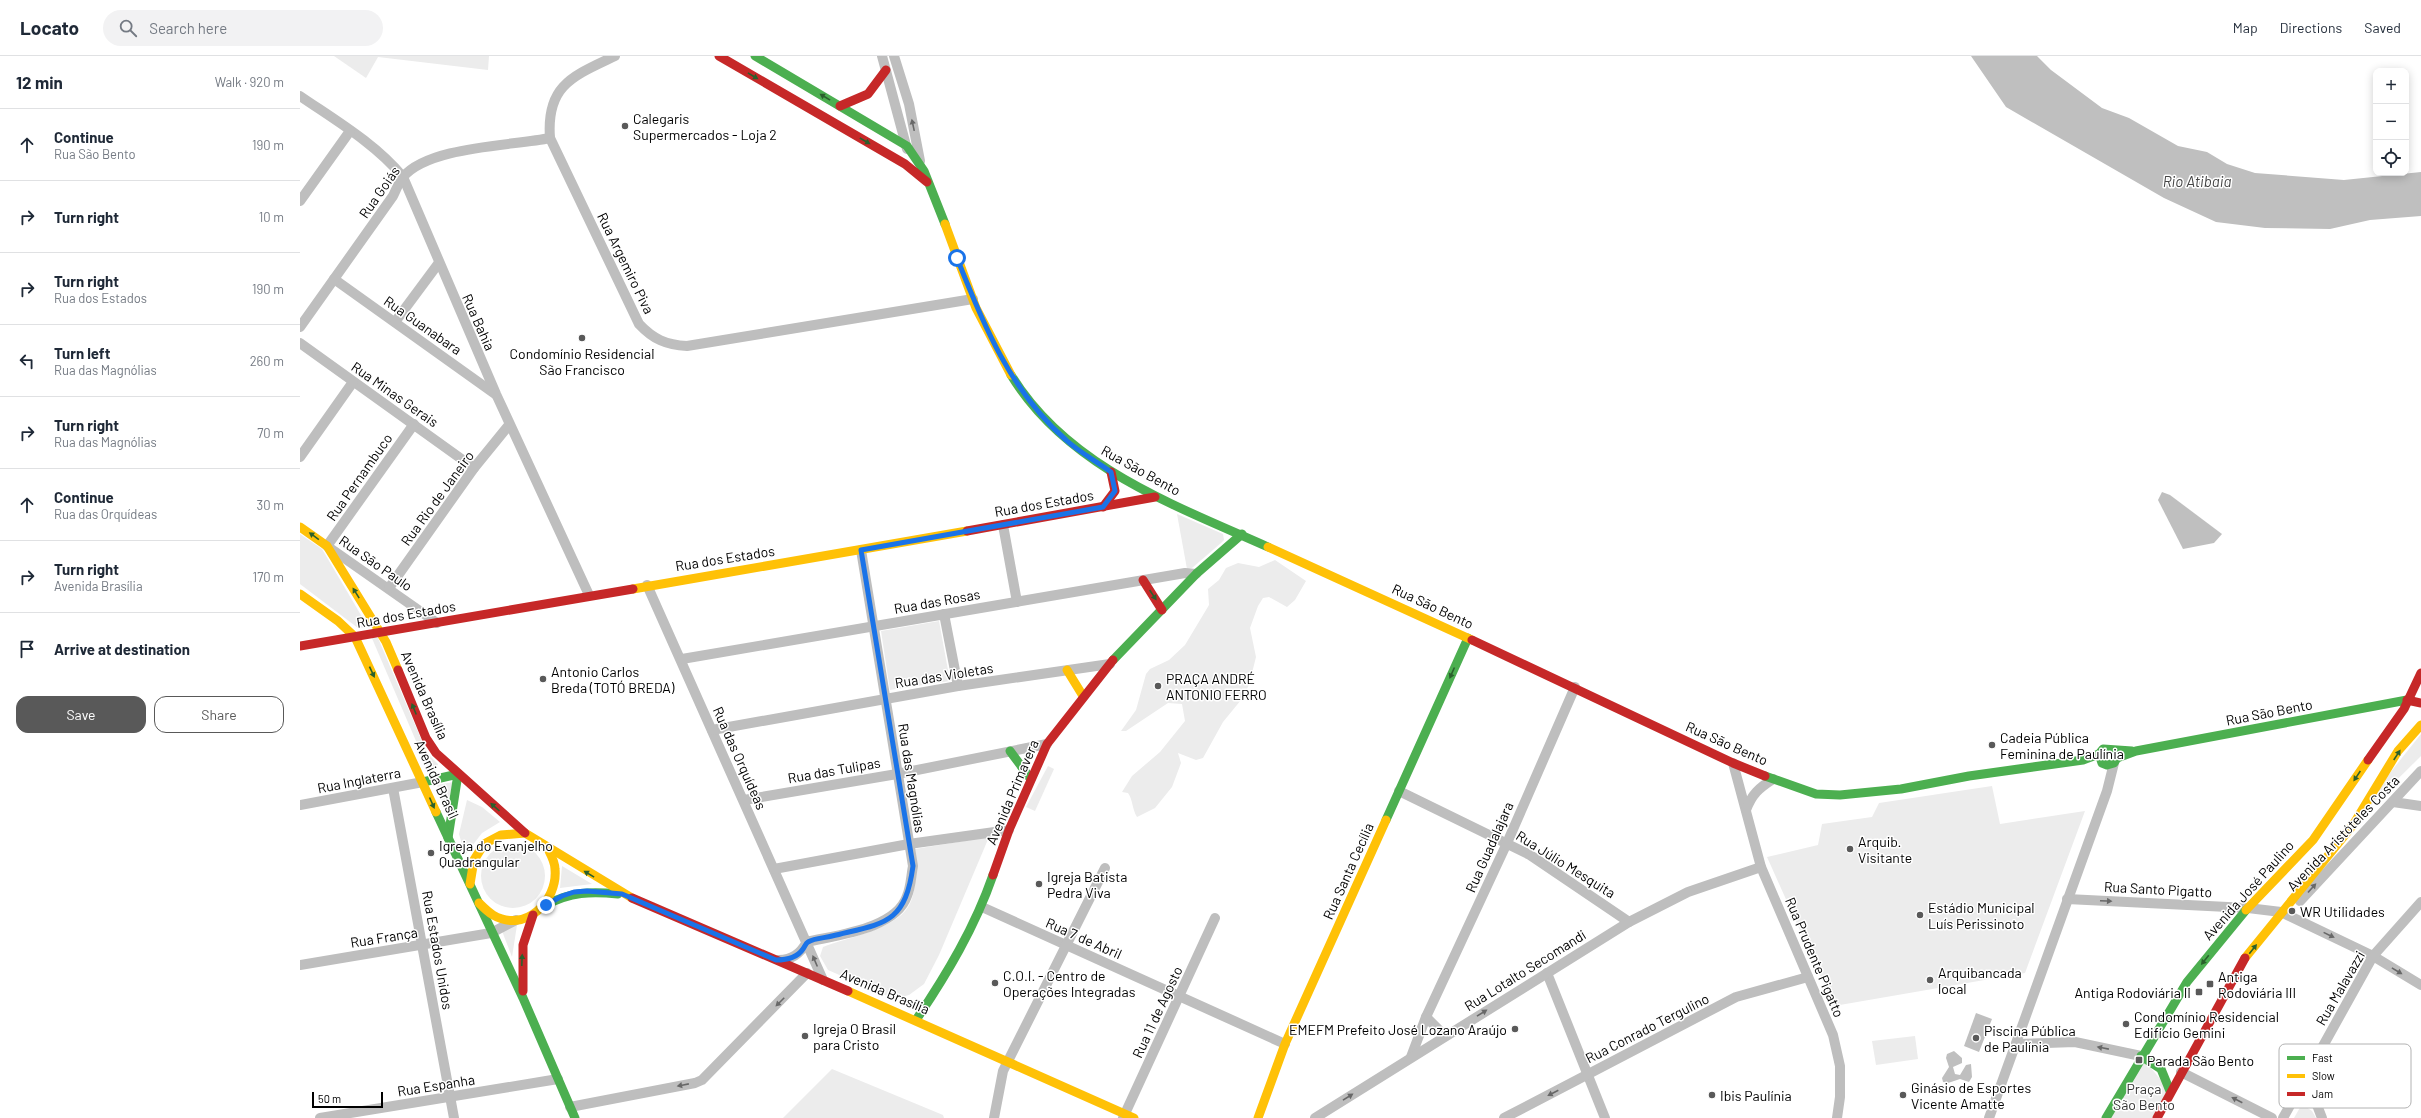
<!DOCTYPE html>
<meta charset="utf-8">
<style>
:root{--surface:#fff;--page:#f2f2f3;--text:#1f2937;--muted:#747a83;--line:#e0e1e3;--accent:#595959}
body{margin:0;font-family:Barlow,sans-serif;background:var(--page);color:var(--text)}
.controls{position:absolute;right:12px;top:12px;display:grid;overflow:hidden;border-radius:8px;box-shadow:0 2px 10px #0003}
.controls button{width:36px;height:36px;display:grid;place-items:center;padding:0;border:0;border-bottom:1px solid var(--line);background:var(--surface);color:var(--text);font:20px sans-serif}
.scale{position:absolute;left:12px;bottom:10px;width:71px;box-sizing:border-box;padding-left:4px;border:2px solid #000;border-top:0;font-size:11px;line-height:14px;white-space:nowrap;color:#000;-webkit-text-stroke:3px #fff;paint-order:stroke}
.stop{position:absolute;width:12px;height:12px;margin:-9px;border:3px solid #1a73e8;border-radius:50%;background:#fff}
.stop.end{background:#1a73e8;border-color:#fff;box-shadow:0 1px 4px #0008}
.list{margin:0;padding:0;list-style:none}
h2{display:flex;justify-content:space-between;align-items:center;height:52px;margin:0;padding:0 16px;font-size:17px}
h2 small{font-size:13px;font-weight:400;color:var(--muted)}
.list li{display:grid;grid-template-columns:26px 1fr auto;gap:12px;align-items:center;box-sizing:border-box;height:72px;padding:0 16px;border-top:1px solid var(--line)}
.list b{display:block;font-size:15px;white-space:nowrap}
.list p{margin:0;font-size:13px;white-space:nowrap;color:var(--muted)}
.list em{font-size:13px;font-style:normal;color:var(--muted)}
.actions{display:flex;gap:8px;padding:12px 16px}
.actions a{flex:1;padding:9px 0;border:1px solid var(--accent);border-radius:12px;text-align:center;font-size:14px;color:var(--accent)}
.actions .main{background:var(--accent);color:#fff}
.icon{flex:none;width:22px;height:22px;fill:none;stroke:currentColor;stroke-width:2;stroke-linecap:round;stroke-linejoin:round}
.map{position:relative;flex:none;width:2121px;height:1062px;overflow:hidden}
header{display:flex;align-items:center;gap:24px;box-sizing:border-box;height:56px;padding:0 20px;background:var(--surface);border-bottom:1px solid var(--line)}
header strong{font-size:19px}
nav{display:flex;gap:22px;margin-inline-start:auto;font-size:14px}
.search{width:280px;height:36px;background:var(--page);display:flex;align-items:center;gap:10px;box-sizing:border-box;padding:0 14px;border-radius:22px;color:var(--muted);font-size:15px}
main{display:flex}
aside{flex:1;background:var(--surface)}
.map>svg:first-child{display:block}
.green{fill:#ececec}
.water{fill:#bfbfbf}
.lines{fill:none;stroke-linecap:round;stroke-linejoin:round}
.street{stroke:#bebebe;stroke-width:10}
.fast{stroke:#4caf50;stroke-width:9}
.slow{stroke:#ffc107;stroke-width:9}
.jam{stroke:#c62828;stroke-width:9}
.oneway{fill:#2a602c}
.oneway2{fill:#686868}
.route{stroke:#1a73e8;stroke-width:5}
.poi-dot{fill:#595959;stroke:#fff;stroke-width:1.5}
.labels{text-anchor:middle;dominant-baseline:central;stroke-width:3;stroke-linejoin:round;paint-order:stroke}
.poi-label{font-size:14px;fill:#000;stroke:#fff;text-anchor:start}
.street-label{font-size:14px;fill:#000;stroke:#fff}
.park-label{font-size:14px;fill:#333;stroke:#fff}
.water-label{font-size:15px;font-style:italic;fill:#444;stroke:#fff}
.key{fill:#fff;stroke:#b2b2b2;stroke-width:1}
.key-label{font-size:11px;fill:#000}
</style>
<header>
<strong>Locato</strong>
<div class="search"><svg class="icon" aria-label="search" viewBox="0 0 24 24"><circle cx="10" cy="10" r="6"/><path d="M15 15l6 6"/></svg>Search here</div>
<nav><a>Map</a><a>Directions</a><a>Saved</a></nav>
</header>
<main>
<aside>
<h2>12 min<small>Walk · 920 m</small></h2>
<ul class="list">
<li><svg class="icon" aria-label="ahead" viewBox="0 0 24 24"><path d="M12 20V5M6 11l6-6 6 6"/></svg><div><b>Continue</b><p>Rua São Bento</p></div><em>190 m</em></li>
<li><svg class="icon" aria-label="right" viewBox="0 0 24 24"><path d="M7 20v-9h11M14 6l5 5-5 5"/></svg><div><b>Turn right</b></div><em>10 m</em></li>
<li><svg class="icon" aria-label="right" viewBox="0 0 24 24"><path d="M7 20v-9h11M14 6l5 5-5 5"/></svg><div><b>Turn right</b><p>Rua dos Estados</p></div><em>190 m</em></li>
<li><svg class="icon" aria-label="left" viewBox="0 0 24 24"><path d="M17 20v-9H6M10 6l-5 5 5 5"/></svg><div><b>Turn left</b><p>Rua das Magnólias</p></div><em>260 m</em></li>
<li><svg class="icon" aria-label="right" viewBox="0 0 24 24"><path d="M7 20v-9h11M14 6l5 5-5 5"/></svg><div><b>Turn right</b><p>Rua das Magnólias</p></div><em>70 m</em></li>
<li><svg class="icon" aria-label="ahead" viewBox="0 0 24 24"><path d="M12 20V5M6 11l6-6 6 6"/></svg><div><b>Continue</b><p>Rua das Orquídeas</p></div><em>30 m</em></li>
<li><svg class="icon" aria-label="right" viewBox="0 0 24 24"><path d="M7 20v-9h11M14 6l5 5-5 5"/></svg><div><b>Turn right</b><p>Avenida Brasília</p></div><em>170 m</em></li>
<li><svg class="icon" aria-label="arrive" viewBox="0 0 24 24"><path d="M6 21V4h12l-3 4 3 4H6"/></svg><div><b>Arrive at destination</b></div></li>
</ul>
<div class="actions"><a class="main">Save</a><a>Share</a></div>
</aside>
<div class="map">
<svg width="2121" height="1062" viewBox="0 0 2121 1062">
<rect width="100%" height="100%" fill="#fff"/>
<!-- green -->
<g class="green">
<polygon points="34,0 189,0 188,14 78,1 66,22"/>
<polygon points="877,458 923,478 924,484 921,487 892,512 887,513"/>
<polygon points="0,478 22,493 68,571 58,572 0,528"/>
<path d="M975,504l31,21 -11,19 -8,7 -18,-10 -6,1 -5,8 -8,22 6,29 -7,28 -8,15 -18,22 -20,36 -7,2 -18,-7 3,10 -9,24 -17,21 -18,9c-5,-8 -4,-17 -9,-24l-6,-1 10,-16 28,-24 25,-31 -3,-17 -14,-1 -42,28h-5l15,-21 10,-36 4,-5 19,-9 16,-15 24,-40 -1,-16 11,-9 7,-12 12,-5 21,4z"/>
<polygon points="639,565 650,625 590,634 581,575"/>
<polygon points="71,580 78,582 127,697 138,708 136,712 128,713"/>
<polygon points="2121,678 2121,700 2038,782"/>
<polygon points="748,710 754,713 735,755 726,751"/>
<polygon points="153,726 147,752 141,745 137,729"/>
<polygon points="1692,730 1700,768 1785,755 1725,917 1534,950 1467,801 1518,789 1522,768 1572,761 1579,747"/>
<polygon points="167,744 182,751 200,766 182,777 165,799 159,778"/>
<path d="M689,781l-50,118 -15,29 -15,11 -15,4 -66,-29 -8,-14 3,-9c23,-9 72,-18 85,-40 10,-16 7,-40 7,-58z"/>
<circle cx="213" cy="820" r="32"/>
<polygon points="262,810 292,828 260,832"/>
<polygon points="217,869 212,901 202,875"/>
<polygon points="1615,980 1618,1003 1576,1009 1572,985"/>
<polygon points="1841,1000 1870,1035 1857,1062 1806,1062"/>
<polygon points="532,1013 643,1059 644,1062 483,1062"/>
<polygon points="2002,1048 2012,1055 2016,1062 1994,1062"/>
</g>
<!-- water -->
<g class="water">
<polygon points="1671,0 1737,0 1751,14 1802,52 1829,62 1878,90 1907,96 1927,108 1955,117 2044,124 2121,116 2121,160 2070,164 2030,173 1965,172 1916,166 1864,142 1706,51"/>
<polygon points="1862,436 1870,439 1922,478 1914,487 1883,493 1858,444"/>
<polygon points="1676,957 1692,963 1679,996 1664,990"/>
<polygon points="1654,995 1662,1002 1662,1007 1653,1011 1655,1018 1660,1019 1666,1009 1671,1008 1672,1021 1669,1026 1660,1023 1648,1027 1643,1026 1642,1022 1649,1011 1646,1002 1647,998"/>
</g>
<g class="lines">
<!-- street -->
<g class="street">
<path d="M315,0c-42,20 -69,29 -65,82l89,186c14,15 27,21 48,22l286,-47"/>
<polyline points="582,0 607,93"/>
<polyline points="594,0 609,48 620,105"/>
<path d="M0,40c35,24 76,48 103,81l93,217 93,201"/>
<polyline points="0,145 50,75"/>
<polyline points="34,223 195,338"/>
<polyline points="95,266 138,208"/>
<path d="M0,271l93,-131c3,-6 6,-14 10,-19 26,-31 109,-31 147,-39"/>
<polyline points="0,287 174,412"/>
<polyline points="114,368 27,490 137,567"/>
<polyline points="0,401 53,326"/>
<polyline points="703,469 717,546"/>
<polyline points="347,529 523,924"/>
<polyline points="89,532 174,412 209,369"/>
<polyline points="644,558 658,630"/>
<polyline points="382,603 885,517 896,518"/>
<polyline points="412,674 658,630 810,608"/>
<polyline points="1433,707 1461,811 1533,979 1540,1010 1540,1041 1537,1062"/>
<polyline points="93,732 154,1062"/>
<polyline points="1099,735 1230,799 1329,866"/>
<polyline points="444,744 597,718 747,688"/>
<polyline points="2093,746 2121,750"/>
<polyline points="0,749 123,726"/>
<path d="M1446,754c6,-16 13,-22 27,-31"/>
<polyline points="474,813 609,788 709,774"/>
<polyline points="1767,843 1948,852 1981,856 2073,900 2121,929"/>
<polyline points="2000,845 2121,715"/>
<polyline points="682,851 985,988"/>
<path d="M507,886c29,-7 89,-13 100,-46 4,-9 4,-20 6,-30l-52,-316"/>
<path d="M479,904c13,0 21,-6 28,-18"/>
<polyline points="0,909 191,877 216,864"/>
<polyline points="1247,917 1305,1062"/>
<polyline points="1126,961 1145,980"/>
<polyline points="1716,988 1775,986 1841,1000"/>
<polyline points="1111,1001 1126,961 1207,787 1275,631"/>
<polyline points="1881,1016 1972,1062"/>
<polyline points="1998,1036 2017,1049 2022,1062"/>
<polyline points="270,1051 395,1027 402,1024 507,917"/>
<polyline points="20,1062 258,1023"/>
<polyline points="694,1062 703,1015 805,812"/>
<polyline points="823,1062 915,862"/>
<polyline points="1015,1062 1329,866 1388,836 1461,811"/>
<polyline points="1204,1062 1436,941 1508,921"/>
<polyline points="1689,1062 1807,735 1814,707"/>
<polyline points="1983,1062 2073,900 2121,846"/>
</g>
<!-- fast -->
<g class="fast">
<polyline points="455,0 607,90 624,115 645,168"/>
<path d="M711,319c56,92 163,130 257,172"/>
<polyline points="813,604 896,518 942,478"/>
<polyline points="1814,694 1817,702 1814,707 1807,709 1802,707 1799,698 1803,693 1832,695"/>
<polyline points="710,695 730,722"/>
<polyline points="1817,702 1836,695 2107,644"/>
<polyline points="1465,720 1516,738 1540,739 1601,733 1669,720 1783,704 1799,698"/>
<polyline points="123,726 158,718 148,782"/>
<polyline points="136,756 223,942 275,1062"/>
<polyline points="1086,764 1168,582"/>
<path d="M246,849c24,-13 45,-14 72,-11"/>
<path d="M616,964c31,-46 59,-93 77,-145"/>
<polyline points="1841,1000 1861,1013 1870,1035"/>
<polyline points="1806,1062 1887,926 1946,854"/>
</g>
<!-- slow -->
<g class="slow">
<polyline points="645,168 676,252 711,319"/>
<polyline points="0,471 27,490 86,586 98,614"/>
<polyline points="968,491 1172,584"/>
<polyline points="333,533 667,475"/>
<polyline points="0,538 38,565 55,581 136,756"/>
<polyline points="767,614 783,640"/>
<polyline points="170,828 174,804 184,788 201,779 225,777 332,842"/>
<path d="M179,847c4,4 9,9 14,12 32,19 65,-14 62,-46 0,-7 -4,-14 -7,-20"/>
<polyline points="1946,854 2013,784 2068,704"/>
<polyline points="1945,902 2053,769 2098,695 2121,669"/>
<polyline points="548,935 834,1062"/>
<polyline points="958,1062 985,988 1086,764"/>
</g>
<!-- jam -->
<g class="jam">
<polyline points="419,0 605,108 627,126"/>
<polyline points="540,50 568,38 586,14"/>
<polyline points="803,451 815,435 811,416"/>
<polyline points="667,475 855,441"/>
<polyline points="843,524 862,554"/>
<polyline points="1172,584 1433,707 1465,720"/>
<polyline points="0,590 333,533"/>
<polyline points="98,614 126,682 136,697 225,777"/>
<polyline points="2107,644 2121,647"/>
<polyline points="2068,704 2104,653 2121,617"/>
<polyline points="693,819 709,774 747,688 813,604"/>
<polyline points="332,842 548,935"/>
<polyline points="223,935 223,889 233,859"/>
<polyline points="1857,1062 1945,902"/>
</g>
</g>
<!-- one-way arrows -->
<defs><path id="oneway-solid" d="M-6-.8H1V-3.2L6.5 0L1 3.2V.8H-6Z"/></defs>
<g class="oneway">
<use href="#oneway-solid" transform="translate(453 20) rotate(31)"/>
<use href="#oneway-solid" transform="translate(525 41) rotate(-149)"/>
<use href="#oneway-solid" transform="translate(565 85) rotate(30)"/>
<use href="#oneway-solid" transform="translate(14 480) rotate(-144)"/>
<use href="#oneway-solid" transform="translate(56 537) rotate(-122)"/>
<use href="#oneway-solid" transform="translate(853 539) rotate(56)"/>
<use href="#oneway-solid" transform="translate(72 616) rotate(65)"/>
<use href="#oneway-solid" transform="translate(1152 617) rotate(114)"/>
<use href="#oneway-solid" transform="translate(114 653) rotate(-112)"/>
<use href="#oneway-solid" transform="translate(2097 699) rotate(-57)"/>
<use href="#oneway-solid" transform="translate(2057 720) rotate(124)"/>
<use href="#oneway-solid" transform="translate(132 747) rotate(66)"/>
<use href="#oneway-solid" transform="translate(195 751) rotate(-138)"/>
<use href="#oneway-solid" transform="translate(289 818) rotate(-149)"/>
<use href="#oneway-solid" transform="translate(1953 893) rotate(-52)"/>
<use href="#oneway-solid" transform="translate(222 904) rotate(-88)"/>
<use href="#oneway-solid" transform="translate(1905 904) rotate(129)"/>
</g>
<g class="oneway2">
<use href="#oneway-solid" transform="translate(613 69) rotate(-102)"/>
<use href="#oneway-solid" transform="translate(2012 832) rotate(-48)"/>
<use href="#oneway-solid" transform="translate(1806 845) rotate(3)"/>
<use href="#oneway-solid" transform="translate(2029 879) rotate(26)"/>
<use href="#oneway-solid" transform="translate(515 905) rotate(-113)"/>
<use href="#oneway-solid" transform="translate(2097 915) rotate(31)"/>
<use href="#oneway-solid" transform="translate(480 946) rotate(135)"/>
<use href="#oneway-solid" transform="translate(1182 957) rotate(-32)"/>
<use href="#oneway-solid" transform="translate(1803 992) rotate(-169)"/>
<use href="#oneway-solid" transform="translate(383 1029) rotate(169)"/>
<use href="#oneway-solid" transform="translate(1253 1037) rotate(153)"/>
<use href="#oneway-solid" transform="translate(1048 1041) rotate(-32)"/>
<use href="#oneway-solid" transform="translate(1937 1044) rotate(-153)"/>
</g>
<g class="lines">
<!-- route -->
<path class="route" d="M246,849l16,-9 12,-4 13,-1 35,3 154,66c10,0 21,-2 27,-11 2,-3 3,-6 5,-7 7,-4 17,-4 24,-6 52,-13 73,-11 81,-70l-52,-316 242,-43 12,-16 -4,-19c-15,-11 -32,-20 -45,-32 -55,-48 -83,-116 -109,-182"/>
</g>
<!-- markers -->
<g class="poi-dot">
<circle cx="325" cy="70" r="4"/>
<circle cx="282" cy="282" r="4"/>
<circle cx="243" cy="623" r="4"/>
<circle cx="858" cy="630" r="4"/>
<circle cx="1692" cy="689" r="4"/>
<circle cx="1550" cy="793" r="4"/>
<circle cx="131" cy="797" r="4"/>
<circle cx="739" cy="828" r="4"/>
<circle cx="1992" cy="855" r="4"/>
<circle cx="1620" cy="859" r="4"/>
<circle cx="1630" cy="924" r="4"/>
<circle cx="695" cy="927" r="4"/>
<rect x="1906" y="924" width="8" height="8" rx="2"/>
<rect x="1895" y="932" width="8" height="8" rx="2"/>
<circle cx="1826" cy="968" r="4"/>
<circle cx="1215" cy="973" r="4"/>
<circle cx="505" cy="980" r="4"/>
<circle cx="1676" cy="982" r="4"/>
<rect x="1835" y="1000" width="8" height="8" rx="2"/>
<circle cx="1412" cy="1039" r="4"/>
<circle cx="1603" cy="1039" r="4"/>
</g>
<g class="labels">
<!-- poi labels -->
<g class="poi-label">
<text x="333" y="62">Calegaris<tspan x="333" dy="16">Supermercados - Loja 2</tspan></text>
<text x="282" y="297" text-anchor="middle">Condomínio Residencial<tspan x="282" dy="16">São Francisco</tspan></text>
<text x="251" y="615">Antonio Carlos<tspan x="251" dy="16">Breda (TOTÓ BREDA)</tspan></text>
<text x="866" y="622">PRAÇA ANDRÉ<tspan x="866" dy="16">ANTONIO FERRO</tspan></text>
<text x="1700" y="681">Cadeia Pública<tspan x="1700" dy="16">Feminina de Paulínia</tspan></text>
<text x="1558" y="785">Arquib.<tspan x="1558" dy="16">Visitante</tspan></text>
<text x="139" y="789">Igreja do Evanjelho<tspan x="139" dy="16">Quadrangular</tspan></text>
<text x="747" y="820">Igreja Batista<tspan x="747" dy="16">Pedra Viva</tspan></text>
<text x="1628" y="851">Estádio Municipal<tspan x="1628" dy="16">Luís Perissinoto</tspan></text>
<text x="2000" y="855">WR Utilidades</text>
<text x="1638" y="916">Arquibancada<tspan x="1638" dy="16">local</tspan></text>
<text x="703" y="919">C.O.I. - Centro de<tspan x="703" dy="16">Operações Integradas</tspan></text>
<text x="1918" y="920">Antiga<tspan x="1918" dy="16">Rodoviária III</tspan></text>
<text x="1891" y="936" text-anchor="end">Antiga Rodoviária II</text>
<text x="1834" y="960">Condomínio Residencial<tspan x="1834" dy="16">Edifício Gemini</tspan></text>
<text x="513" y="972">Igreja O Brasil<tspan x="513" dy="16">para Cristo</tspan></text>
<text x="1207" y="973" text-anchor="end">EMEFM Prefeito José Lozano Araújo</text>
<text x="1684" y="974">Piscina Pública<tspan x="1684" dy="16">de Paulínia</tspan></text>
<text x="1847" y="1004">Parada São Bento</text>
<text x="1611" y="1031">Ginásio de Esportes<tspan x="1611" dy="16">Vicente Amatte</tspan></text>
<text x="1420" y="1039">Ibis Paulínia</text>
</g>
<!-- street labels -->
<g class="street-label">
<text transform="translate(79 136) rotate(-55)">Rua Goiás</text>
<text transform="translate(326 207) rotate(64)">Rua Argemiro Piva</text>
<text transform="translate(179 266) rotate(66)">Rua Bahia</text>
<text transform="translate(123 269) rotate(35)">Rua Guanabara</text>
<text transform="translate(95 338) rotate(35)">Rua Minas Gerais</text>
<text transform="translate(841 414) rotate(29)">Rua São Bento</text>
<text transform="translate(59 421) rotate(-55)">Rua Pernambuco</text>
<text transform="translate(137 442) rotate(-54)">Rua Rio de Janeiro</text>
<text transform="translate(744 447) rotate(-10)">Rua dos Estados</text>
<text transform="translate(425 502) rotate(-9)">Rua dos Estados</text>
<text transform="translate(76 507) rotate(35)">Rua São Paulo</text>
<text transform="translate(637 545) rotate(-10)">Rua das Rosas</text>
<text transform="translate(1133 550) rotate(25)">Rua São Bento</text>
<text transform="translate(106 558) rotate(-10)">Rua dos Estados</text>
<text transform="translate(644 619) rotate(-9)">Rua das Violetas</text>
<text transform="translate(125 639) rotate(66)">Avenida Brasília</text>
<text transform="translate(1969 656) rotate(-11)">Rua São Bento</text>
<text transform="translate(1427 687) rotate(24)">Rua São Bento</text>
<text transform="translate(440 702) rotate(66)">Rua das Orquídeas</text>
<text transform="translate(534 714) rotate(-10)">Rua das Tulipas</text>
<text transform="translate(612 722) rotate(81)">Rua das Magnólias</text>
<text transform="translate(137 723) rotate(65)">Avenida Brasil</text>
<text transform="translate(59 724) rotate(-11)">Rua Inglaterra</text>
<text transform="translate(712 736) rotate(-67)">Avenida Primavera</text>
<text transform="translate(2043 777) rotate(-46)">Avenida Aristóteles Costa</text>
<text transform="translate(1189 791) rotate(-66)">Rua Guadalajara</text>
<text transform="translate(1266 808) rotate(32)">Rua Júlio Mesquita</text>
<text transform="translate(1048 815) rotate(-66)">Rua Santa Cecília</text>
<text transform="translate(1858 833) rotate(3)">Rua Santo Pigatto</text>
<text transform="translate(1948 834) rotate(-48)">Avenida José Paulino</text>
<text transform="translate(84 881) rotate(-9)">Rua França</text>
<text transform="translate(784 882) rotate(24)">Rua 7 de Abril</text>
<text transform="translate(138 894) rotate(80)">Rua Estados Unidos</text>
<text transform="translate(1515 901) rotate(67)">Rua Prudente Pigatto</text>
<text transform="translate(1225 914) rotate(-32)">Rua Lotalto Secomandi</text>
<text transform="translate(2040 932) rotate(-60)">Rua Malavazzi</text>
<text transform="translate(585 935) rotate(23)">Avenida Brasília</text>
<text transform="translate(857 956) rotate(-65)">Rua 11 de Agosto</text>
<text transform="translate(1347 972) rotate(-27)">Rua Conrado Tergulino</text>
<text transform="translate(136 1029) rotate(-9)">Rua Espanha</text>
</g>
<!-- park labels -->
<g class="park-label">
<text x="1844" y="1032">Praça<tspan x="1844" dy="16">São Bento</tspan></text>
</g>
<!-- water labels -->
<g class="water-label">
<text x="1897" y="125">Rio Atibaia</text>
</g>
</g>
<!-- legend -->
<rect x="1979" y="988" width="132" height="64" rx="6" class="key"/>
<rect x="1987" y="1000" width="18" height="4" fill="#4caf50"/>
<rect x="1987" y="1018" width="18" height="4" fill="#ffc107"/>
<rect x="1987" y="1036" width="18" height="4" fill="#c62828"/>
<g class="key-label">
<text x="2012" y="1006">Fast</text>
<text x="2012" y="1024">Slow</text>
<text x="2012" y="1042">Jam</text>
</g>
</svg>
<div class="controls">
<button>+</button>
<button>−</button>
<button><svg class="icon" aria-label="locate" viewBox="0 0 24 24"><circle cx="12" cy="12" r="6"/><path d="M12 2v4M12 18v4M2 12h4M18 12h4"/></svg></button>
</div>
<div class="scale">50 m</div>
<div class="stop" style="left:657px;top:202px"></div>
<div class="stop end" style="left:246px;top:849px"></div>
</div>
</main>
